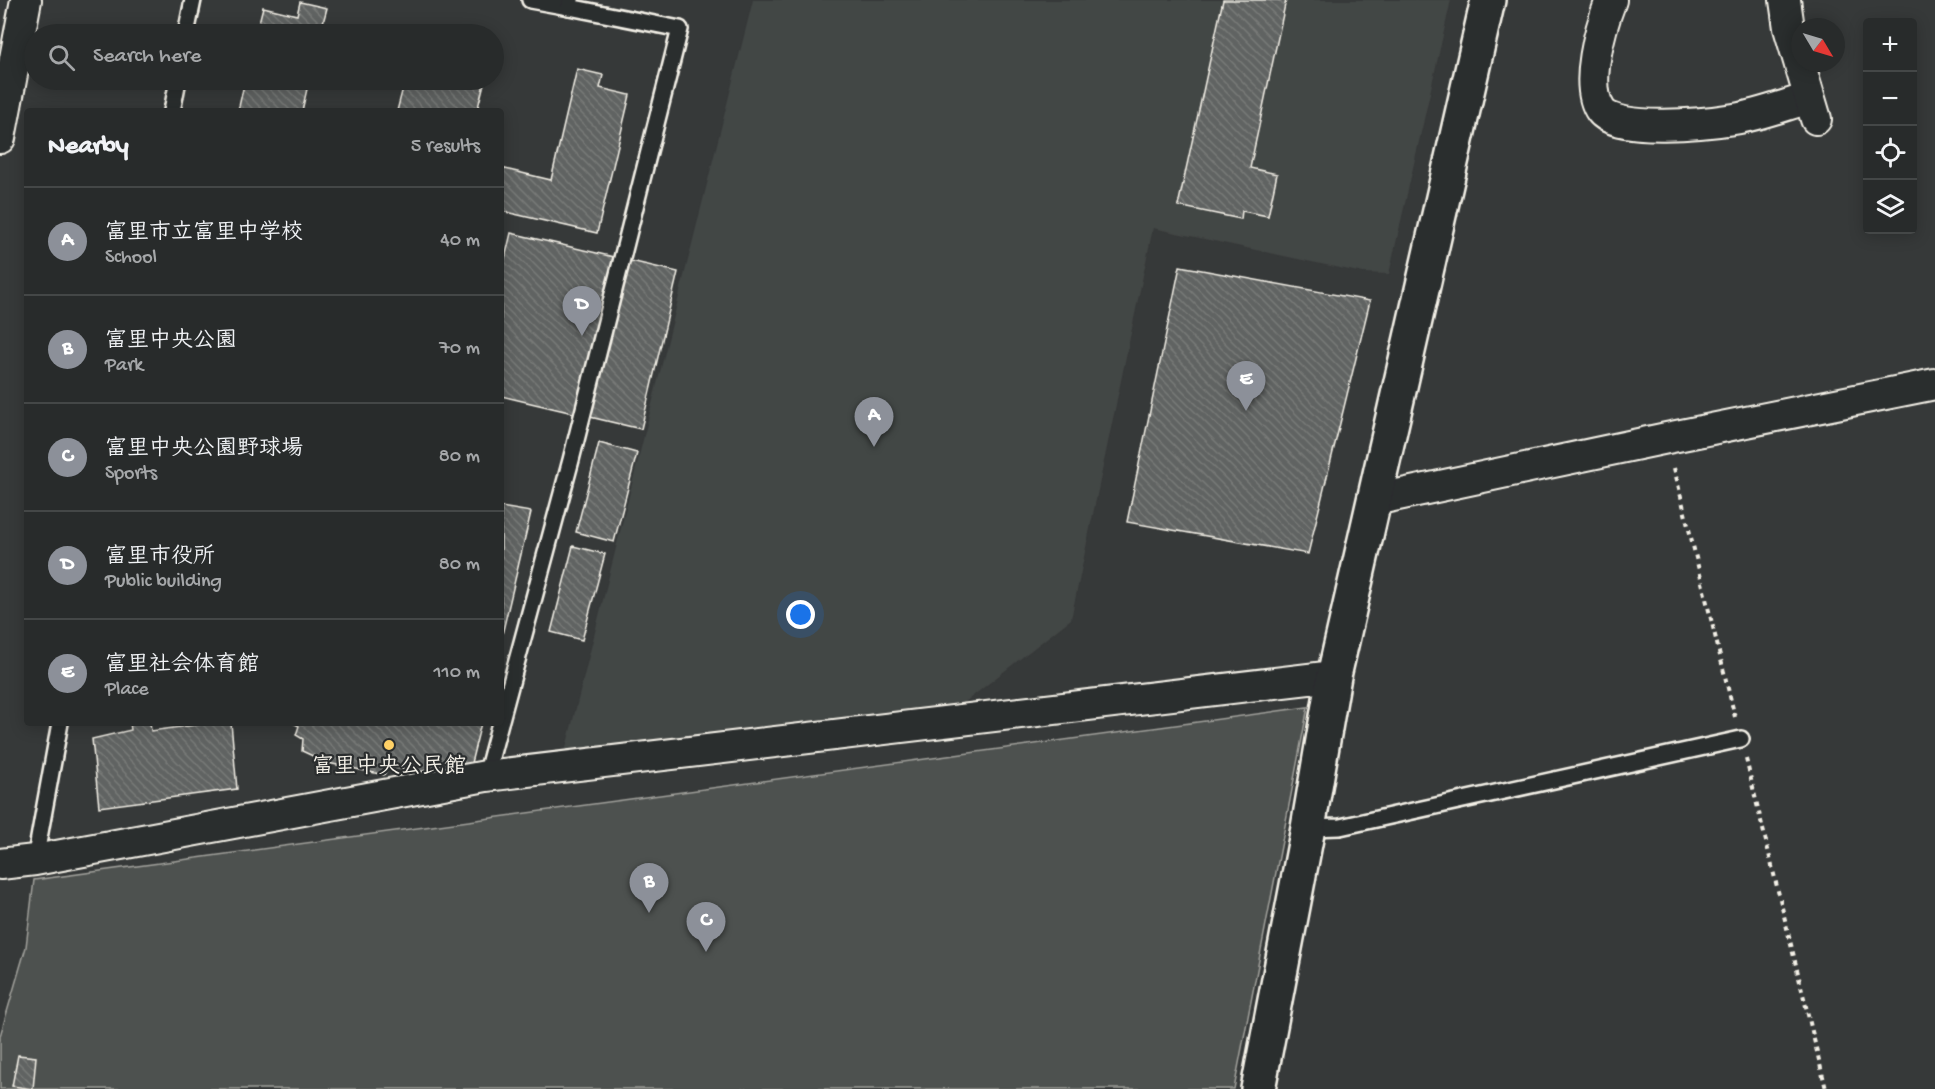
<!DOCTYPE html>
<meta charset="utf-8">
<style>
:root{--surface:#282b2b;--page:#343737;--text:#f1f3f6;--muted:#a5a7a9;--line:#444747;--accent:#8c9099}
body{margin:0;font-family:"Gochi Hand","Klee One",sans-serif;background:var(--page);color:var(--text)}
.controls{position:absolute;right:18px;top:18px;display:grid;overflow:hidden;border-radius:6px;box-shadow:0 3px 15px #0003}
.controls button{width:54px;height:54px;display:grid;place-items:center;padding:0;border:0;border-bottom:2px solid var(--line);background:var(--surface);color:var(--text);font:30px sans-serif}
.compass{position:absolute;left:1791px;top:18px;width:54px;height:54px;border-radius:50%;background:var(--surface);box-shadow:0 3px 15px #0003;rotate:128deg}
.you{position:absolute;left:801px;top:615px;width:21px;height:21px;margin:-15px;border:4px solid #fff;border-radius:50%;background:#1a73e8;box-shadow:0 0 0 9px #1a73e833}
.badge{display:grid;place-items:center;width:39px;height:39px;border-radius:50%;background:var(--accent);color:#fff;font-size:20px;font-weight:700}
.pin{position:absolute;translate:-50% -50px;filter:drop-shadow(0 2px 3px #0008)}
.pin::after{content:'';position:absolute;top:32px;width:21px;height:18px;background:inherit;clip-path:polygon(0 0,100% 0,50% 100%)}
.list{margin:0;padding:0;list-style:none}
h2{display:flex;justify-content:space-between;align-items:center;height:78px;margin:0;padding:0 24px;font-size:26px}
h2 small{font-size:20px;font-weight:400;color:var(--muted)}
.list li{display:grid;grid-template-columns:39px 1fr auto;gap:18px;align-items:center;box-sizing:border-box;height:108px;padding:0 24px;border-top:2px solid var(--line)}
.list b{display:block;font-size:22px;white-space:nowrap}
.list p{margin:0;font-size:20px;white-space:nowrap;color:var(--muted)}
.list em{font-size:20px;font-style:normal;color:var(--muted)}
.icon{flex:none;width:33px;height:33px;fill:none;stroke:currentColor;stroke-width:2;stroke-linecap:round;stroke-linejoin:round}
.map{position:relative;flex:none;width:1935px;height:1089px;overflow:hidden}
.search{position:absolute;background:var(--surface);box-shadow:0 3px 15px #0003;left:24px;top:24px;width:480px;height:66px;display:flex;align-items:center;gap:15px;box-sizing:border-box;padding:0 21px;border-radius:33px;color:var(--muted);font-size:22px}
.panel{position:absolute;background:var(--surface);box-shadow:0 3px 15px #0003;left:24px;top:108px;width:480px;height:618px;border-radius:6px}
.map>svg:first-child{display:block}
.built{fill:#434645}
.park{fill:#4e514f;stroke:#a1a19c;stroke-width:1.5}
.building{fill:url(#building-back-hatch);stroke:#f4f1e8;stroke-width:1.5}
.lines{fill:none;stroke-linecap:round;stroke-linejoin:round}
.service-casing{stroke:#f4f1e8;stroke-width:20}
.minor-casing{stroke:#f4f1e8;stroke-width:34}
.tertiary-casing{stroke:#f4f1e8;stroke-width:38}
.path{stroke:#f4f1e8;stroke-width:4;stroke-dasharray:4.5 4.5;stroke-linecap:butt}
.service{stroke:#2a2d2e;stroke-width:15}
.minor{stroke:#2a2d2e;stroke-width:30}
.tertiary{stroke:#2a2d2e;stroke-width:33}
.poi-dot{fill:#ffd166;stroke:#2a2d2e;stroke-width:2}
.labels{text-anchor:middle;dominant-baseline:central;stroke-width:4.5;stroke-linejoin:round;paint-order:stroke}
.poi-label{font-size:22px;font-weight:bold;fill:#f4f1e8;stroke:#2a2d2e}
</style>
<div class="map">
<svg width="1935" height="1089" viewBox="0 0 1935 1089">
<defs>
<pattern id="building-back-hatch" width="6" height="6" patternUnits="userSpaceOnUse" patternTransform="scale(1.5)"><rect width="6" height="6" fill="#616362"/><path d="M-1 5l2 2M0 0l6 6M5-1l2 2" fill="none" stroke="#787a78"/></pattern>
</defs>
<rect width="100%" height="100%" fill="#363939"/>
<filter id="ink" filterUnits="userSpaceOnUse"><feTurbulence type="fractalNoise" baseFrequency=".0167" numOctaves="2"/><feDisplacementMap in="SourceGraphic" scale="12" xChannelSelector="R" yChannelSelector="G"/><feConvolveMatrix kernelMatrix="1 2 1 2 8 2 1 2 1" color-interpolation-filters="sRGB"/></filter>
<g filter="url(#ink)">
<!-- built -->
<polygon class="built" points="753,0 1451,0 1389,274 1363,273 1153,228 1071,619 960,706 563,760"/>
<!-- park -->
<polygon class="park" points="1308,707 1234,1089 0,1089 0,1036 26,947 34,880"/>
<!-- building -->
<g class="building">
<polygon points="1223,0 1286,0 1250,168 1277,174 1268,216 1242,211 1241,219 1178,206"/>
<polygon points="300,2 327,8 320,34 256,34 263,7 297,15"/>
<polygon points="577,69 603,75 600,88 630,95 597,233 501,211 501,168 551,180"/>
<polygon points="245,80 309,80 302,111 238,111"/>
<polygon points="405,80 485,80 477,111 397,111"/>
<polygon points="511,233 678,272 641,429 501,396 501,275"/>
<polygon points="1180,266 1370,301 1308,554 1127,522"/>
<polygon points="599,443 637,453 614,542 576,532"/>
<polygon points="501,507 531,512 501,639"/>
<polygon points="573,546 605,554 582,640 551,632"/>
<polygon points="130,723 150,723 151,731 211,723 231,723 237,789 99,807 92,739 131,730"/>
<polygon points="293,723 481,723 469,771 430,773 388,767 384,775 328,763 302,751 303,739 296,735 299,726"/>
<polygon points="18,1055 36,1057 33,1089 12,1086"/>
</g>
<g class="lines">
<!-- service casing -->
<g class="service-casing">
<g id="service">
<polyline points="530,0 569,7"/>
<polyline points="186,34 193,0"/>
<polyline points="172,111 178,80"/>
<polyline points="501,720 571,460 680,29 569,7 571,0"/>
<polyline points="486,776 500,723"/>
<polyline points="1308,828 1340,827 1741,739"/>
<polyline points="35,860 60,723"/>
</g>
</g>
<!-- minor casing -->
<g class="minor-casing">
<g id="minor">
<path d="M1611,0c-10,26 -28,86 -10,111 16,22 108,12 133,8 25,-4 51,-14 75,-21"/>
<polyline points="1785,0 1789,28 1816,119"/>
<polyline points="0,138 26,0"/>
<polyline points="1374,500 1667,438 1935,384"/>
<polyline points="0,864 35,860 486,776 1334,676"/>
</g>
</g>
<!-- tertiary casing -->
<g class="tertiary-casing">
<polyline id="tertiary" points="1258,1089 1308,828 1334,676 1488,0"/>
</g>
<!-- path -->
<g class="path">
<polyline points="1674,468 1735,717"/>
<polyline points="1746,759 1826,1089"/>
</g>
<!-- service -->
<use href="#service" class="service"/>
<!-- minor -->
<use href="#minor" class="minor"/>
<!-- tertiary -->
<use href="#tertiary" class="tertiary"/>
</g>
</g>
<!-- markers -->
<circle class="poi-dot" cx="389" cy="745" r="6"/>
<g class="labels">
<!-- poi labels -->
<g class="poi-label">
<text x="389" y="768">富里中央公民館</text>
</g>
</g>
</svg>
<div class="controls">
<button>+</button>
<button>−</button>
<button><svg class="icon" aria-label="locate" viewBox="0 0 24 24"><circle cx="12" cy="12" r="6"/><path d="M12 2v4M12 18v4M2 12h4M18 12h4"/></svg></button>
<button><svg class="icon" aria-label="layers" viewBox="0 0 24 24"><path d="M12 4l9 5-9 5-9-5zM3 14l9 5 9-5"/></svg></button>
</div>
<svg class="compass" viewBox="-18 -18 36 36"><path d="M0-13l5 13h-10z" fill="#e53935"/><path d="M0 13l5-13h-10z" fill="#a5a7a9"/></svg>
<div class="you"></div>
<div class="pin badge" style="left:874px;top:447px">A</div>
<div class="pin badge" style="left:649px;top:913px">B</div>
<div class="pin badge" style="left:706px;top:952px">C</div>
<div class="pin badge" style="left:582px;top:336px">D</div>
<div class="pin badge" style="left:1246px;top:411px">E</div>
<div class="search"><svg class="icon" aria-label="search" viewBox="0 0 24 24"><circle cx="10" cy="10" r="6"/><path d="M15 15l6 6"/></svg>Search here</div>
<section class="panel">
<h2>Nearby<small>5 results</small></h2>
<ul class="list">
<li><span class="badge">A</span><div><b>富里市立富里中学校</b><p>School</p></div><em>40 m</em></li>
<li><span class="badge">B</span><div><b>富里中央公園</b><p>Park</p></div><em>70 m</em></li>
<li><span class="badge">C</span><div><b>富里中央公園野球場</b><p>Sports</p></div><em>80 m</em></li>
<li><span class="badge">D</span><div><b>富里市役所</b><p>Public building</p></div><em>80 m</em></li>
<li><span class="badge">E</span><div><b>富里社会体育館</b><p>Place</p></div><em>110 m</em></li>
</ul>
</section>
</div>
